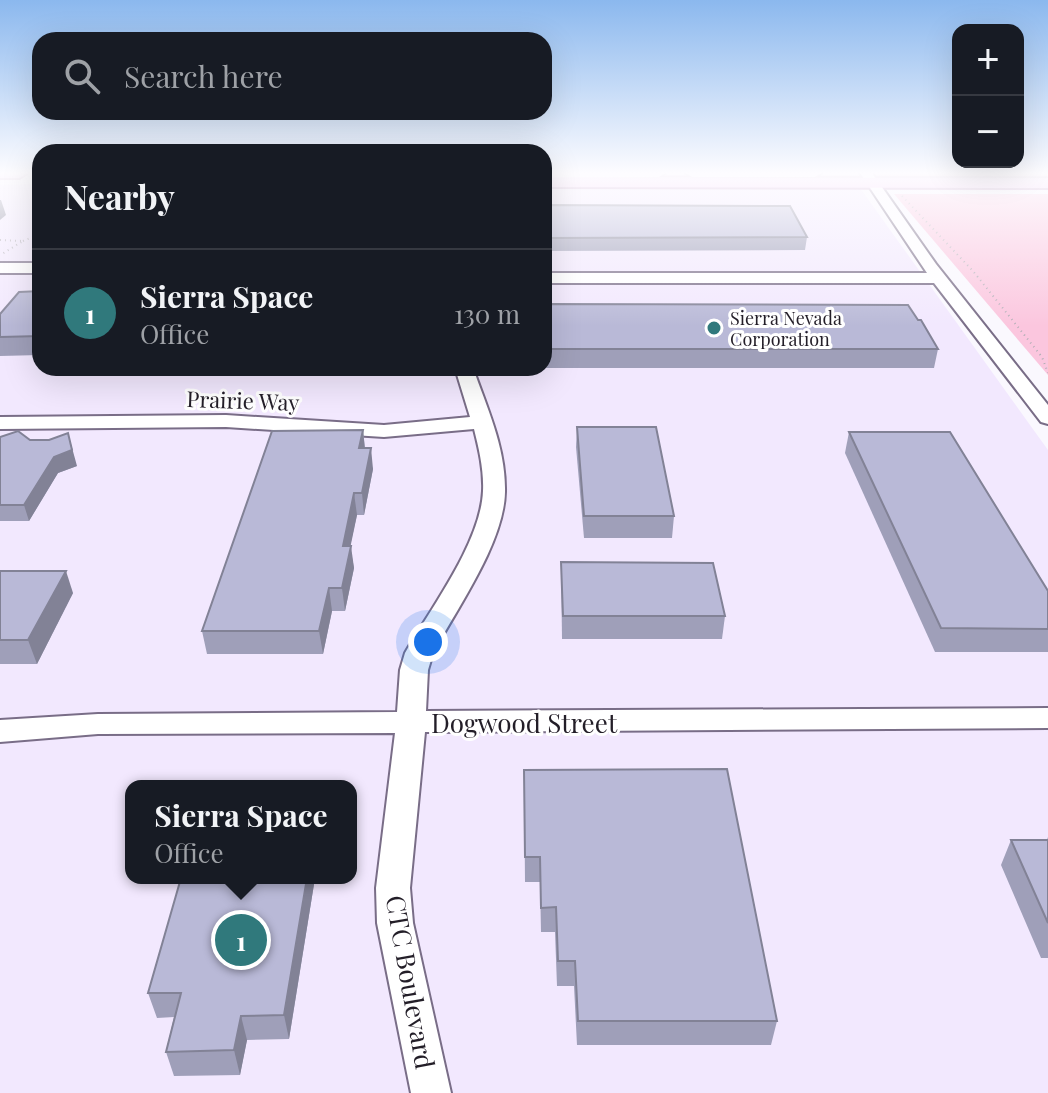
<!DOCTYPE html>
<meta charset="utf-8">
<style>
:root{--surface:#171b24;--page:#242831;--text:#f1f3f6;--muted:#9ea1a6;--line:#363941;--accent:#30797c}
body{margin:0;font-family:"Playfair Display",serif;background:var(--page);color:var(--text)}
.controls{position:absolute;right:24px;top:24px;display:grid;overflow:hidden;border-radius:16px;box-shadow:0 8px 32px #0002}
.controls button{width:72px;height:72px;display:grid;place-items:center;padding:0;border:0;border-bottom:2px solid var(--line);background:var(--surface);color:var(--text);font:40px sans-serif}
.you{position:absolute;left:428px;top:642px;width:28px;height:28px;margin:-20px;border:6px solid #fff;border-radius:50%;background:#1a73e8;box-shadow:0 0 0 12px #1a73e833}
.badge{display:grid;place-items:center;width:52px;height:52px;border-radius:50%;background:var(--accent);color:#fff;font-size:26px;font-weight:700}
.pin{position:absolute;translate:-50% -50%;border:4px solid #fff;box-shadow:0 2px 8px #0006}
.popup{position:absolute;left:125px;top:780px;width:232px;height:104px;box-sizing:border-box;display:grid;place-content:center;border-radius:16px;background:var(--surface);filter:drop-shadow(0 2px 6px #0005);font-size:26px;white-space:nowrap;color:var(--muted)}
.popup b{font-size:30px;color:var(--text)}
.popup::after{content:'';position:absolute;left:50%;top:100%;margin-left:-16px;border:16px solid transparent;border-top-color:var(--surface)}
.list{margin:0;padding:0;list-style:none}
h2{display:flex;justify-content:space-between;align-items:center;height:104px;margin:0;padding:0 32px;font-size:34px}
h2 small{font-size:26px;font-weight:400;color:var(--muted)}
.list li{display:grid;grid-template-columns:52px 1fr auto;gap:24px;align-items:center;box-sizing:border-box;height:128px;padding:0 32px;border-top:2px solid var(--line)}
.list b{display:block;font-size:30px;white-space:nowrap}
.list p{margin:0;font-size:26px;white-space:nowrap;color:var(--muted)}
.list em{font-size:26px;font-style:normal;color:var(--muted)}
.icon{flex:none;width:44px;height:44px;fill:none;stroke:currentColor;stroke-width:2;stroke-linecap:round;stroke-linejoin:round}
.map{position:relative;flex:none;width:1048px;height:1093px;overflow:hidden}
.search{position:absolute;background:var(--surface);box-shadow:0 8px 32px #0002;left:32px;top:32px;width:520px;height:88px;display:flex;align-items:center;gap:20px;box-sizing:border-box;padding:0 28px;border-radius:24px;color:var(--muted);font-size:30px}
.panel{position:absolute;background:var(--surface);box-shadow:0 8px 32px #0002;left:32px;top:144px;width:520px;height:232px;border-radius:24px}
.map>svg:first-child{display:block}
.built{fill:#f2e8fe;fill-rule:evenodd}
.green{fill:#fbc6de}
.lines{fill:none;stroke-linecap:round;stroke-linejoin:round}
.minor-casing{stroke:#796d87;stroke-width:4}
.major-casing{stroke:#ab6dab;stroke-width:4}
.path{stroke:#b1aeb5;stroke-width:2;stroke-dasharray:1 4;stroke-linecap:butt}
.minor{fill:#fff;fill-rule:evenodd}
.major{fill:#f8c1f7;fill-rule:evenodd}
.wall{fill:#9f9fb9}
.shaded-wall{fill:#828296}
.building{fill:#b9b9d7;stroke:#828296;stroke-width:2}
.poi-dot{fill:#30797c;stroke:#fff;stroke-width:3}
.labels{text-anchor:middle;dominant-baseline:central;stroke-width:6;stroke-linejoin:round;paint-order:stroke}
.far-poi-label{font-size:18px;fill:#231e28;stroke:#fff;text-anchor:start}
.street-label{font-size:22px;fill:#231e28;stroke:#fff}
.near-street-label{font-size:26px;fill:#231e28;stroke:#fff}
</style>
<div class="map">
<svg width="1048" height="1093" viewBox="0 0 1048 1093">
<rect width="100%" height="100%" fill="#faf8fe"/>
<!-- built -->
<path class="built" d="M40,184v184h504v-182l316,2 188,262v643h-1048v-908zM131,786h220v92h-220z"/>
<!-- green -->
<g class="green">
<polygon points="876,173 1048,173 1048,177 879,176"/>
<polygon points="894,194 1048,194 1048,375"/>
</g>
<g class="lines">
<!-- minor casing -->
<g class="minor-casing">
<g id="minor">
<polygon points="544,173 665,173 659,177 544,178"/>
<polygon points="686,173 821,173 815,177 692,177"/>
<polygon points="860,173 872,173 936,264 1048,405 1048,424 1041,422 934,283 544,283 544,273 927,273"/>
<rect x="0" y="263" width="40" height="10"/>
<path d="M455,368h18c14,40 33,80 32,124 -1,51 -48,116 -72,161l-5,17 -2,41 622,-3v20l-623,4 -15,156 3,35 38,170h-40l-34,-170 -1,-35 19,-155 -297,1 -98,8v-22l98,-6 299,-2 3,-42 5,-17c26,-45 76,-111 78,-162 1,-21 -4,-42 -9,-62l-90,8 -158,-10 -226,2v-12l226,-2 158,10 86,-8z"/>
</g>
</g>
<!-- major casing -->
<g class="major-casing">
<g id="major">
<polygon points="0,173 27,173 19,178 0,178"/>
<polygon points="544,177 1048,178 1048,188 544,187"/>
</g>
</g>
<!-- path -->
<g class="path">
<polyline points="902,196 973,271 1042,357 1048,373"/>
<polyline points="0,240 23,241 2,254"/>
<polyline points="23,241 40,234"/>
</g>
<!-- minor -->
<use href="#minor" class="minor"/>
<!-- major -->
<use href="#major" class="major"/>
</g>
<!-- wall -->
<g class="wall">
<polygon points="544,205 807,237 805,250 544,251"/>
<polygon points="40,291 40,355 0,356 0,314"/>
<polygon points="544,304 938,349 934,368 532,368 544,368"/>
<polygon points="577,427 674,516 672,538 584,538 576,447"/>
<polygon points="363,430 365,448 373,469 364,515 357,515 350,546 354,568 345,611 332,611 323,654 207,654 202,631"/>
<polygon points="849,432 1048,591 1048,652 935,652 845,453"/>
<polygon points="0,437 77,466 58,473 29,521 0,521"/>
<polygon points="561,562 725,616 722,639 562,639"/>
<polygon points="0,571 73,593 37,664 0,664"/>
<polygon points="524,770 777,1021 771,1045 577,1045 574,986 557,986 555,932 541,932 540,882 525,882"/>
<polygon points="1048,837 1048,958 1041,958 1001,865 1011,840 1047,840"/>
<polygon points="181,878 315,878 289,1039 247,1040 240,1075 174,1076 166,1052 174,1017 157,1018 148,993"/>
</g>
<!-- shaded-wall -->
<g class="shaded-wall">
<polygon points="0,200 1,200 6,215 0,220"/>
<polygon points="363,430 365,451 359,448"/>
<polygon points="68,433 77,466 58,473 29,521 24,505"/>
<polygon points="371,448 373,469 364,515 362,493"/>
<polygon points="354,493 357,515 346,568 343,546"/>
<polygon points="351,546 354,568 345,611 342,588"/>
<polygon points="66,571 73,593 37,664 28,640"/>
<polygon points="329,588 332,611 323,654 319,631"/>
<polygon points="307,878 315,878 289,1039 284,1015"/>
<polygon points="241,1016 247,1040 240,1075 234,1050"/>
</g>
<!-- building -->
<g class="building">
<polygon points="544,205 790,206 807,237 544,238"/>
<polygon points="40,291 40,336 0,337 0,314 19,292"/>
<polygon points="544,304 908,305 918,320 921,320 938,349 544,349"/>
<polygon points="577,427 656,427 674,516 584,516"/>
<polygon points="363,430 359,448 371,448 362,493 354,493 343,546 351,546 342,588 329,588 319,631 202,631 272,431"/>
<polygon points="18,431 30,440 49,440 68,433 72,450 54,457 24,505 0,505 0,437"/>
<polygon points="849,432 950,432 1048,591 1048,629 941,628"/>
<polygon points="561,562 713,563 725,616 563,616"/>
<polygon points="0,571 66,571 28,640 0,640"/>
<polygon points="727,769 777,1021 578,1021 575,961 558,961 556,907 541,908 540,857 525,857 524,770"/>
<polygon points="1011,840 1048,840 1048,923"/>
<polygon points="181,878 307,878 284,1015 241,1016 234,1050 166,1052 181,993 148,993"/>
</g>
<!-- sky -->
<linearGradient id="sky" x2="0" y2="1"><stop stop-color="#8bb8ee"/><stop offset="0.53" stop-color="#fdfcff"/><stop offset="1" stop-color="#fdfcff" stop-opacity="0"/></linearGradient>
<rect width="1048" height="326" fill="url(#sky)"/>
<!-- markers -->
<circle class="poi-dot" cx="714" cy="328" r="8"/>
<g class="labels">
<!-- far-poi labels -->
<g class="far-poi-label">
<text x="730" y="318">Sierra Nevada<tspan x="730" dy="21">Corporation</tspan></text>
</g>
<!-- street labels -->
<g class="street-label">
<text transform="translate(243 400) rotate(2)">Prairie Way</text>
</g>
<!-- near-street labels -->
<g class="near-street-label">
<text x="524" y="722">Dogwood Street</text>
<text transform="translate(411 982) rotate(80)">CTC Boulevard</text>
</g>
</g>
</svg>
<div class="controls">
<button>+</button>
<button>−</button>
</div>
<div class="you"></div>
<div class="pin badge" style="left:241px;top:940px">1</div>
<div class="popup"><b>Sierra Space</b>Office</div>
<div class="search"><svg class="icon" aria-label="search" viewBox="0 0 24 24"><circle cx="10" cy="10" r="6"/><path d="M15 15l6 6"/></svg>Search here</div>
<section class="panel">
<h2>Nearby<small></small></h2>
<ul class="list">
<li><span class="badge">1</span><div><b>Sierra Space</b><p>Office</p></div><em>130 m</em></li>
</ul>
</section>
</div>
